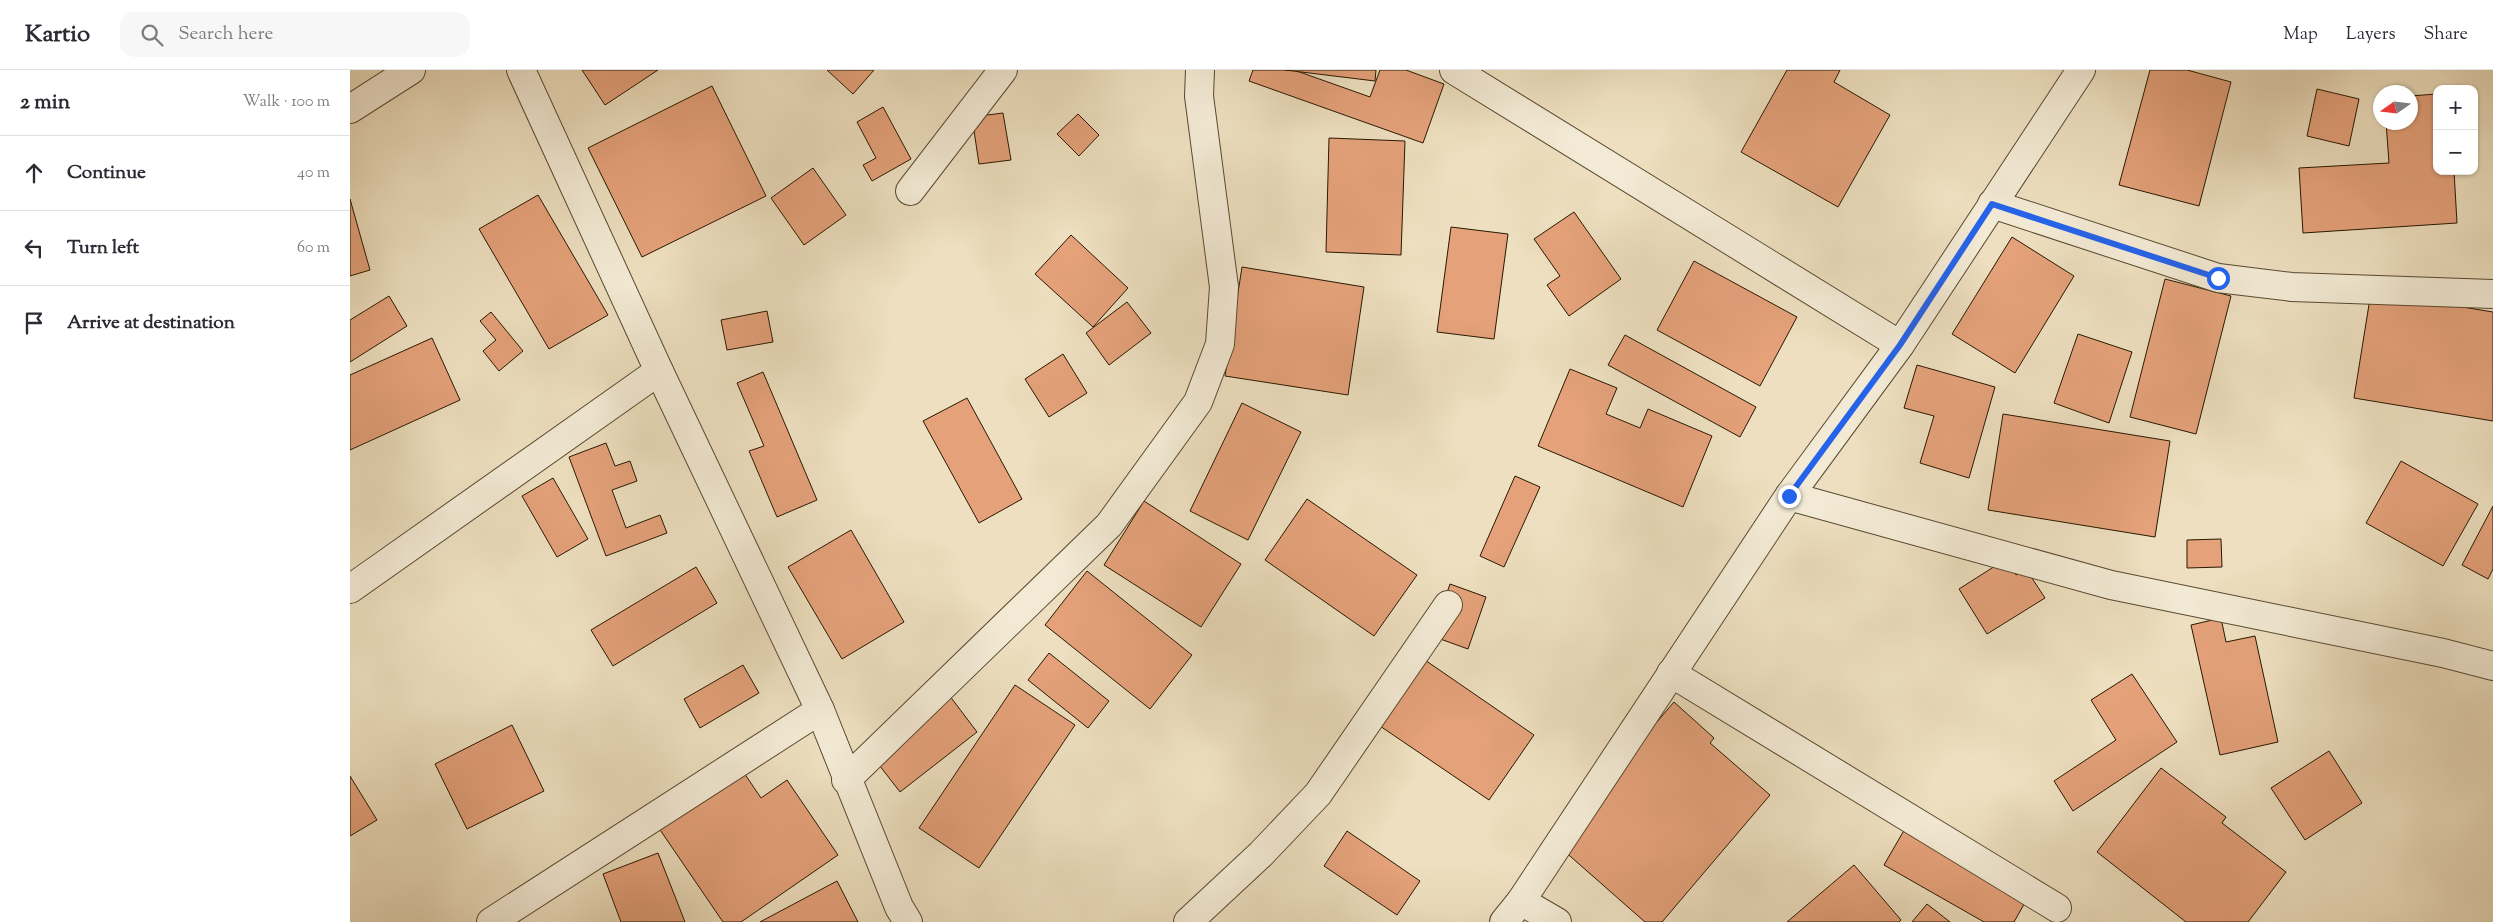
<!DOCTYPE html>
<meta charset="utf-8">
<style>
:root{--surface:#fff;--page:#f7f7f7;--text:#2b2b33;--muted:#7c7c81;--line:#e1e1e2}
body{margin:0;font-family:"Sorts Mill Goudy",serif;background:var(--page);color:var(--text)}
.controls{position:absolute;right:15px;top:15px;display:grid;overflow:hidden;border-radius:10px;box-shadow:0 1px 4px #0004}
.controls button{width:45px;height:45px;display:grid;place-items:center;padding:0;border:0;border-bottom:1px solid var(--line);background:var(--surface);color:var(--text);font:25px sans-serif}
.compass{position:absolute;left:2023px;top:15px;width:45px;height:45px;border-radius:50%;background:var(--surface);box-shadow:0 1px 4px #0004;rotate:256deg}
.stop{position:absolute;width:15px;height:15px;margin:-11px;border:4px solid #2563eb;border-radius:50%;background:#fff}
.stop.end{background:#2563eb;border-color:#fff;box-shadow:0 1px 5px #0008}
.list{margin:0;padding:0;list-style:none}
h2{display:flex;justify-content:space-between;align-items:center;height:65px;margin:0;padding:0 20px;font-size:21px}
h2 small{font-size:16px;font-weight:400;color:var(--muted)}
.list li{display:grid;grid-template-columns:32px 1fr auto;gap:15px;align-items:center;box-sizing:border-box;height:75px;padding:0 20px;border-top:1px solid var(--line)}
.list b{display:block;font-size:19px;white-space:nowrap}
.list em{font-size:16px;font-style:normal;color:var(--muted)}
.icon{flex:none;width:28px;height:28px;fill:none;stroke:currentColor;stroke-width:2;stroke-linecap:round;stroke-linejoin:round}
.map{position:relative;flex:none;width:2143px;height:852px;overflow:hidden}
header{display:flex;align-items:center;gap:30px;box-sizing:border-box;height:70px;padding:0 25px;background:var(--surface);border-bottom:1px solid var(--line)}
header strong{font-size:24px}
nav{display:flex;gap:28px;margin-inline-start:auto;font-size:18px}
.search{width:350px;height:45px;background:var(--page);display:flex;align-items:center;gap:12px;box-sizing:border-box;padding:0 18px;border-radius:15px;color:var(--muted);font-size:19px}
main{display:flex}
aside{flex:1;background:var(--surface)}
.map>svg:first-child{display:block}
.building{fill:#e4a17a;stroke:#281801}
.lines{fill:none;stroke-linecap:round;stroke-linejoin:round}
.minor-casing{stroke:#594a30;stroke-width:30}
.minor{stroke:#f3ead5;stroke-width:28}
.route{stroke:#2563eb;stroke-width:6}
</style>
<header>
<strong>Kartio</strong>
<div class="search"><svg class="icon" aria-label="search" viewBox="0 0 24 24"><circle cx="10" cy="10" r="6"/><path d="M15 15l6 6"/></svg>Search here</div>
<nav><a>Map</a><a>Layers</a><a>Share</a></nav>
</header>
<main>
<aside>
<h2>2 min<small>Walk · 100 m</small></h2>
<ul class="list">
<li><svg class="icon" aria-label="ahead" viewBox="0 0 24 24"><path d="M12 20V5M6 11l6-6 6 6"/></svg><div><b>Continue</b></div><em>40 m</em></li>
<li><svg class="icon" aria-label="left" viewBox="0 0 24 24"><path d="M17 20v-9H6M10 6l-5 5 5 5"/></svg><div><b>Turn left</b></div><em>60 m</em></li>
<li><svg class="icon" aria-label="arrive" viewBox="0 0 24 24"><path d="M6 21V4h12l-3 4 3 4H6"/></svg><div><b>Arrive at destination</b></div></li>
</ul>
</aside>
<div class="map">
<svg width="2143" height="852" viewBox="0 0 2143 852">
<rect width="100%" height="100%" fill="#eddfbf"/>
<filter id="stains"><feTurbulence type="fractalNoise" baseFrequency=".004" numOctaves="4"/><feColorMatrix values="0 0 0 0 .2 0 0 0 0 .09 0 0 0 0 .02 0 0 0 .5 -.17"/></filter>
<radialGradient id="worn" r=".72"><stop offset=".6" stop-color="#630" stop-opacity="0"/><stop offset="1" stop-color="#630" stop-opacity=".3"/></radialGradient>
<!-- building -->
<g class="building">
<polygon points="232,0 308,0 255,35"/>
<polygon points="477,0 524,0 503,24"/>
<polygon points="903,0 944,0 1020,27 1030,0 1056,0 1094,14 1073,73 899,11"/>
<polygon points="935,0 1026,0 1025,11"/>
<polygon points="1437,0 1490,0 1484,12 1540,45 1488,137 1391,82"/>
<polygon points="1800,0 1837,0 1881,12 1849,136 1769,115"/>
<polygon points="362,16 416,126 292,187 238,78"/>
<polygon points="1967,19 2009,29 1999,76 1957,66"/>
<polygon points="2087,24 2087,101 2104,101 2107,153 1953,163 1949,98 2039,93 2036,52 2060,52 2060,26"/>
<polygon points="533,37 561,89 522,111 513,95 526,88 507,52"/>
<polygon points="653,43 661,90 629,94 622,47"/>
<polygon points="728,44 749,65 729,86 707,64"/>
<polygon points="979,68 1055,71 1051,185 976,182"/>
<polygon points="463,98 496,145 454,175 421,128"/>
<polygon points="188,125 258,245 199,279 129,159"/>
<polygon points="0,129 20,200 0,206"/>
<polygon points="1224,142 1271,209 1219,246 1197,215 1210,206 1184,169"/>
<polygon points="1101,157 1158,164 1144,269 1087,262"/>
<polygon points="721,165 778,218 743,257 685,204"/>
<polygon points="1662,167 1724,206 1665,303 1602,264"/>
<polygon points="1344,191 1447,247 1410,316 1307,260"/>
<polygon points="892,197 1014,217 998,325 875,306"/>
<polygon points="1815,209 1881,226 1846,364 1780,347"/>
<polygon points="2021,222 2143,242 2143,351 2004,328"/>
<polygon points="39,226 57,256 0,292 0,250"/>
<polygon points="777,232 801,263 759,295 736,263"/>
<polygon points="417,241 423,272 377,280 371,250"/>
<polygon points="141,242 173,281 149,301 133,281 146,270 130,251"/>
<polygon points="1728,264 1782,282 1759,353 1704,333"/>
<polygon points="1275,265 1406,337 1390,367 1258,295"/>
<polygon points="82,268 110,330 0,380 0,305"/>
<polygon points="713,284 737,323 699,347 675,309"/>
<polygon points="1567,295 1645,317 1619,408 1570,393 1584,346 1554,338"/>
<polygon points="1220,299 1267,318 1256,344 1290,358 1298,339 1362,366 1333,437 1188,376"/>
<polygon points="413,302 467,430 427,447 399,381 414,376 387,313"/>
<polygon points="617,328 672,429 629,453 573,351"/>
<polygon points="892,333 951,362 898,470 840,441"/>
<polygon points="1653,344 1820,371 1805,467 1638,440"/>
<polygon points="256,373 265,396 280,391 287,411 262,420 276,458 310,445 317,463 256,486 219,387"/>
<polygon points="2051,391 2128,434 2093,496 2016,453"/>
<polygon points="1165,406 1190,417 1154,497 1130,486"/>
<polygon points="203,408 238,469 207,487 172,426"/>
<polygon points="957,429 1067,505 1024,566 915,490"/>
<polygon points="794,431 891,494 851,557 754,495"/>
<polygon points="2143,436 2143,499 2138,509 2112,495"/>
<polygon points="501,460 554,552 492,589 438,497"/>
<polygon points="1871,469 1872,497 1837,498 1837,470"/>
<polygon points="1656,489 1666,505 1676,499 1695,528 1637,564 1609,519"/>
<polygon points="346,497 367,533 263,596 241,560"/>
<polygon points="737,501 842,585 800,639 695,555"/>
<polygon points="1100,514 1136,527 1118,579 1082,566"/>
<polygon points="1871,548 1876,572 1905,566 1928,672 1870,685 1841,555"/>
<polygon points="699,583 759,631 738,658 678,610"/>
<polygon points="1072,588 1184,665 1139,730 1027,654"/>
<polygon points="393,595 409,623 350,658 334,629"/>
<polygon points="1782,604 1827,672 1723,741 1704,711 1766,670 1741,630"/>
<polygon points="665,615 725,655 629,798 569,758"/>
<polygon points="593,617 627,662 550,722 516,678"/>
<polygon points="1324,632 1364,668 1360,673 1420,725 1312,852 1295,852 1204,772"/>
<polygon points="162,655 194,721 117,759 85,694"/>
<polygon points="1979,681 2012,733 1955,770 1921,718"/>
<polygon points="388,694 411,728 437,710 488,785 391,852 373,852 304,751"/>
<polygon points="1811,698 1876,747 1872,753 1936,802 1898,852 1836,852 1747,782"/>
<polygon points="0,706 27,750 0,766"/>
<polygon points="1564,743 1686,813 1664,852 1634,852 1534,795"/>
<polygon points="997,761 1070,811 1047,845 974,796"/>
<polygon points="308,783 335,852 271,852 253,804"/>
<polygon points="1504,795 1551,850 1549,852 1437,852"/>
<polygon points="487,811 508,852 410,852"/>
<polygon points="1577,834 1600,852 1562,852"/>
</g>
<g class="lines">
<!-- minor casing -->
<g class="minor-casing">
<g id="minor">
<polyline points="171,0 309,301 470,640 549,837 558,852"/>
<polyline points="1104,0 1550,275"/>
<polyline points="0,39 61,0"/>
<polyline points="560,121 653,0"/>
<polyline points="1642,134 1868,208 1942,217 2143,224"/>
<polyline points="1439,426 1761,515 2093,583 2143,596"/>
<polyline points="0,519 309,301"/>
<polyline points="1321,603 1707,838"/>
<polyline points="496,710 759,455 848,332 870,274 874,217 849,26 850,0"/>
<polyline points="1171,831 1207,852"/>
<polyline points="141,852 470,640"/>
<polyline points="838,852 911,784 968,724 1098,535"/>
<polyline points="1154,852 1171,831 1439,426 1550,275 1731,0"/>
</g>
</g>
<!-- minor -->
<use href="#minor" class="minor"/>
</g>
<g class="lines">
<!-- route -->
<polyline class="route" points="1439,426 1550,275 1642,134 1868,208"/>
</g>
<rect width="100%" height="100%" filter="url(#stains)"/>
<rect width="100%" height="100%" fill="url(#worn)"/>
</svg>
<div class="controls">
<button>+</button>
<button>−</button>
</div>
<svg class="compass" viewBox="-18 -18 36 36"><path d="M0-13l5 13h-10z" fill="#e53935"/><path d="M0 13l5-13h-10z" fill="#7c7c81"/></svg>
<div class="stop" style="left:1868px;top:208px"></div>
<div class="stop end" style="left:1439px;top:426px"></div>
</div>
</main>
